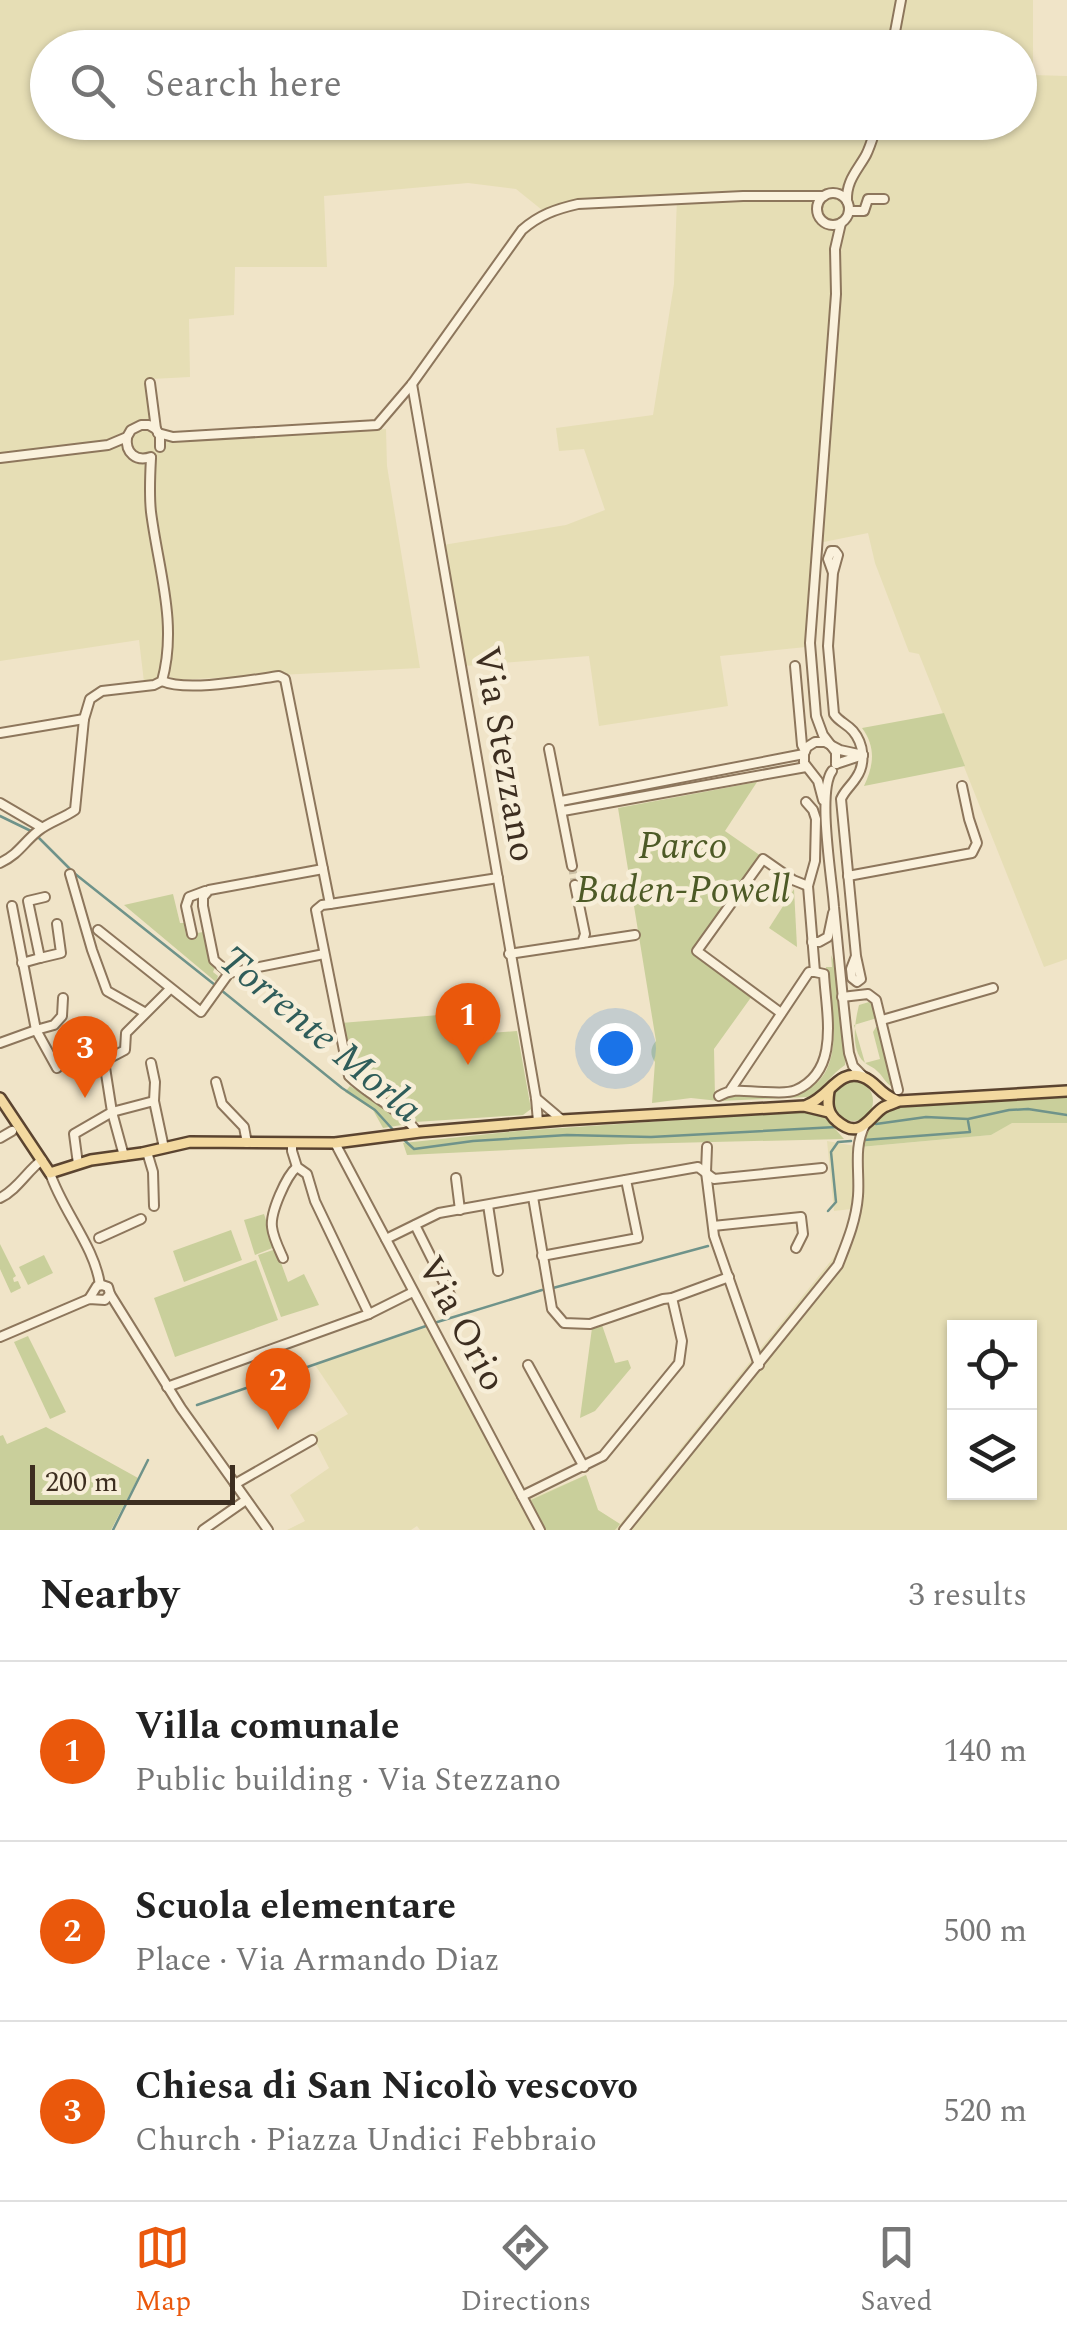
<!DOCTYPE html>
<meta charset="utf-8">
<style>
:root{--surface:#fff;--page:#f6f6f6;--text:#222;--muted:#767676;--line:#e0e0e0;--accent:#ea580c}
body{margin:0;font-family:Spectral,serif;background:var(--page);color:var(--text)}
.controls{position:absolute;right:30px;bottom:30px;display:grid;overflow:hidden;border-radius:0px;box-shadow:0 2px 8px #0004}
.controls button{width:90px;height:90px;display:grid;place-items:center;padding:0;border:0;border-bottom:2px solid var(--line);background:var(--surface);color:var(--text);font:50px sans-serif}
.scale{position:absolute;left:30px;bottom:25px;width:205px;box-sizing:border-box;padding-left:10px;border:5px solid #3d2e20;border-top:0;font-size:28px;line-height:35px;white-space:nowrap;color:#3d2e20;-webkit-text-stroke:8px #f7eed8;paint-order:stroke}
.you{position:absolute;left:615px;top:1048px;width:35px;height:35px;margin:-25px;border:8px solid #fff;border-radius:50%;background:#1a73e8;box-shadow:0 0 0 15px #1a73e833}
.badge{display:grid;place-items:center;width:65px;height:65px;border-radius:50%;background:var(--accent);color:#fff;font-size:32px;font-weight:700}
.pin{position:absolute;translate:-50% -82px;filter:drop-shadow(0 2px 5px #0008)}
.pin::after{content:'';position:absolute;top:52px;width:35px;height:30px;background:inherit;clip-path:polygon(0 0,100% 0,50% 100%)}
.list{margin:0;padding:0;list-style:none}
h2{display:flex;justify-content:space-between;align-items:center;height:130px;margin:0;padding:0 40px;font-size:42px}
h2 small{font-size:32px;font-weight:400;color:var(--muted)}
.list li{display:grid;grid-template-columns:65px 1fr auto;gap:30px;align-items:center;box-sizing:border-box;height:180px;padding:0 40px;border-top:2px solid var(--line)}
.list b{display:block;font-size:38px;white-space:nowrap}
.list p{margin:0;font-size:32px;white-space:nowrap;color:var(--muted)}
.list em{font-size:32px;font-style:normal;color:var(--muted)}
.icon{flex:none;width:55px;height:55px;fill:none;stroke:currentColor;stroke-width:2;stroke-linecap:round;stroke-linejoin:round}
.map{position:relative;flex:none;width:1067px;height:1530px;overflow:hidden}
.search{position:absolute;background:var(--surface);box-shadow:0 2px 8px #0004;left:30px;right:30px;top:30px;height:110px;display:flex;align-items:center;gap:25px;box-sizing:border-box;padding:0 35px;border-radius:55px;color:var(--muted);font-size:38px}
.sheet{height:670px;background:var(--surface)}
nav{display:flex;justify-content:space-around;align-items:center;box-sizing:border-box;height:140px;border-top:2px solid var(--line);background:var(--surface);font-size:28px;color:var(--muted)}
nav a{display:grid;justify-items:center;gap:5px}
nav .on{color:var(--accent)}
.map>svg:first-child{display:block}
.farmland{fill:#e6deb5;fill-rule:evenodd}
.green{fill:#c9cf9b}
.lines{fill:none;stroke-linecap:round;stroke-linejoin:round}
.stream{stroke:#6f938a;stroke-width:2.5}
.minor-tunnel{stroke:#ccc0a6;stroke-width:8;stroke-dasharray:8 4;stroke-linecap:butt}
.minor-casing{stroke:#8d765c;stroke-width:12}
.major-casing{stroke:#5b4430;stroke-width:14}
.minor{stroke:#faf1dc;stroke-width:8}
.major{stroke:#f3d9a0;stroke-width:9}
.labels{text-anchor:middle;dominant-baseline:central;stroke-width:9;stroke-linejoin:round;paint-order:stroke}
.street-label{font-size:38px;fill:#3d2e20;stroke:#f7eed8}
.park-label{font-size:38px;font-style:italic;fill:#4d5a26;stroke:#f7eed8}
.water-label{font-size:40px;font-style:italic;fill:#2f5d5a;stroke:#f7eed8}
</style>
<div class="map">
<svg width="1067" height="1530" viewBox="0 0 1067 1530">
<rect width="100%" height="100%" fill="#f0e4c8"/>
<!-- farmland -->
<g class="farmland">
<path d="M0,0h1033v75l34,1v883l-23,8 -125,-313 -10,-2 -34,-89 -7,-30 -54,11 -8,103 -86,9 8,50 -129,20 -10,-70 -124,10 -22,-121 123,-20 39,-15 -21,-61 -25,2 -3,-23 97,-13 21,-131 3,-87h-72l-48,7 -15,6 -26,-21 -48,-6 -144,13 3,71h-92l-1,48 -45,4 1,58 -38,2 5,63 229,-13 1,37 33,202 -245,12 -6,-4 -25,6 -5,-42 -139,21zM48,48h972v74h-972z"/>
<path d="M1011,1123h56v407h-647l-3,-4 -6,4h-124l18,-9 -15,-26 39,-27 -17,-33 36,-21 -33,-49 122,-41 93,175 56,-24 12,35 22,14 214,-267 12,-24 6,-24 -18,2 -7,-70 34,6 130,-12zM954,1328h76v164h-76z"/>
</g>
<!-- green -->
<g class="green">
<path d="M944,713l21,53 -101,20c10,-21 12,-39 -2,-58z"/>
<path d="M757,782l-32,49 36,25 -68,96 59,44 -38,53 1,48c11,0 19,-2 29,-2 18,0 38,2 55,-3 51,-14 32,-88 27,-125h6l-1,-12 5,11 10,87 -1,12c-14,9 -22,25 -37,32l-89,4 -28,-3 -39,5 3,-41c-5,-7 -5,-14 1,-21l-38,-233z"/>
<polygon points="794,889 797,947 769,928"/>
<polygon points="173,894 180,923 184,923 186,935 203,932 205,943 209,943 216,965 213,972 218,976 216,982 124,905"/>
<path d="M869,1002l6,4 2,12 -23,7 11,38 15,-4 -7,-27 3,-5h3l16,61c-10,-4 -10,-10 -18,-17 -3,-4 -9,-5 -13,-9 -14,-13 -9,-41 -5,-57z"/>
<polygon points="476,1012 490,1033 517,1031 531,1109 523,1115 415,1122 352,1075 341,1023"/>
<circle cx="853" cy="1101" r="20"/>
<path d="M350,1086c19,12 39,20 52,39l-19,3 -10,-18 -28,-18z"/>
<polygon points="1067,1096 1067,1123 1012,1123 991,1135 860,1147 860,1135 878,1116 891,1108"/>
<polygon points="807,1111 823,1115 844,1139 630,1144 407,1155 403,1143 518,1131"/>
<polygon points="264,1214 275,1247 255,1255 244,1220"/>
<polygon points="231,1230 242,1260 184,1282 173,1251"/>
<polygon points="0,1244 16,1276 13,1278 14,1282 18,1281 21,1288 11,1293 0,1269"/>
<polygon points="276,1249 288,1282 304,1274 319,1305 281,1317 258,1255"/>
<polygon points="44,1255 53,1273 28,1285 19,1267"/>
<polygon points="256,1260 278,1320 175,1357 154,1298"/>
<polygon points="602,1325 615,1363 628,1360 631,1368 595,1411 580,1418 592,1328"/>
<polygon points="28,1336 66,1412 50,1419 14,1342"/>
<polygon points="46,1427 138,1478 111,1530 0,1530 0,1436 3,1435 7,1444"/>
<polygon points="586,1475 598,1510 620,1524 615,1530 546,1530 531,1500"/>
</g>
<g class="lines">
<!-- stream -->
<g class="stream">
<polyline points="0,816 31,831"/>
<polyline points="37,836 74,873 215,985"/>
<polyline points="221,990 342,1088 375,1110 396,1133"/>
<polyline points="876,1124 926,1117 968,1119 1009,1110 1028,1109 1067,1115"/>
<polyline points="402,1138 414,1149 473,1141 567,1135 651,1137 836,1127"/>
<polyline points="864,1140 970,1132 968,1121"/>
<polyline points="828,1211 836,1202 831,1152 838,1142 851,1141"/>
<polyline points="553,1288 708,1246"/>
<polyline points="434,1323 542,1290"/>
<polyline points="197,1405 426,1326"/>
<polyline points="113,1530 148,1460"/>
</g>
<!-- minor-tunnel -->
<polyline class="minor-tunnel" points="572,866 575,885"/>
<!-- minor casing -->
<g class="minor-casing">
<g id="minor">
<polyline points="892,48 901,0"/>
<circle cx="833" cy="209" r="16"/>
<path d="M847,201c-1,-20 10,-30 19,-46 5,-10 8,-22 12,-33"/>
<polyline points="849,211 864,211 868,199 884,199"/>
<polyline points="150,383 156,429"/>
<polyline points="412,384 536,1098 538,1122"/>
<path d="M158,433l15,4 204,-12 35,-41 110,-154c17,-15 34,-21 56,-26l165,-8h81"/>
<path d="M127,437c-2,16 9,25 24,20"/>
<polyline points="0,458 108,445 127,437 131,430 141,425 149,425 156,429 160,436 160,447"/>
<path d="M833,573l-5,-14 3,-8h4l3,4 -5,18 -5,73 6,68c5,8 12,9 19,17 11,13 13,33 3,47 -5,8 -11,12 -15,21l15,157 5,23 -4,3 -5,-4 -1,-9 5,-13"/>
<polyline points="795,666 802,745 805,751"/>
<path d="M162,681c25,11 88,-1 117,-5l6,3 45,225"/>
<polyline points="0,733 84,719"/>
<polyline points="549,749 572,866"/>
<polyline points="836,764 836,752 823,735 816,716 810,643 836,294 835,249 841,223"/>
<polyline points="836,764 863,755"/>
<path d="M832,771c-15,21 0,107 2,136 5,49 9,98 15,146l4,13 11,11"/>
<polyline points="823,800 818,781 804,763 804,754 807,747 815,742 825,742 840,750 863,755"/>
<polyline points="561,801 804,754"/>
<polyline points="806,802 813,810 816,819 815,861 808,886 815,972"/>
<polyline points="0,803 41,827"/>
<polyline points="563,811 806,767"/>
<path d="M0,863c20,-10 22,-19 38,-32 11,-9 26,-13 37,-21l9,-91 6,-20 12,-8 52,-6 8,-4c16,-57 -4,-113 -11,-169 -2,-18 -1,-36 0,-54"/>
<polyline points="70,874 92,950 107,991 144,1012"/>
<polyline points="848,876 972,853 977,843 969,819 962,786"/>
<polyline points="12,906 36,1030 54,1025 62,1016 63,998"/>
<polyline points="98,930 201,1012 229,973 324,954"/>
<polyline points="192,934 186,906 189,897 205,891"/>
<polyline points="812,942 819,942 828,937 833,913"/>
<polyline points="582,943 635,935"/>
<polyline points="509,954 582,943 585,934 575,885"/>
<polyline points="40,958 61,953 57,924"/>
<polyline points="22,963 40,958 28,901 45,897"/>
<polyline points="229,973 214,960 203,906 203,897 209,890 323,869"/>
<polyline points="842,997 868,994 876,1000 898,1090"/>
<polyline points="781,1013 697,951 763,859 793,880 808,886"/>
<polyline points="882,1020 993,988"/>
<polyline points="0,1043 36,1030 57,1068"/>
<polyline points="151,1063 155,1082 154,1101"/>
<polyline points="216,1082 222,1104 244,1127 247,1143"/>
<polyline points="731,1089 809,972 815,972"/>
<path d="M719,1096c16,-9 27,-4 46,-4 10,0 22,2 31,-2 45,-20 30,-77 28,-116l-9,-2"/>
<polyline points="536,1098 562,1120"/>
<path d="M417,1132c-18,-25 -47,-35 -68,-56l-33,-166 6,-5 8,-1 168,-26"/>
<polyline points="0,1138 12,1131"/>
<polyline points="292,1143 292,1151 297,1167 307,1174 315,1201 369,1314"/>
<polyline points="335,1143 540,1530"/>
<polyline points="707,1147 706,1172 714,1236 759,1365"/>
<polyline points="147,1152 153,1172 154,1206"/>
<polyline points="124,1156 112,1112 154,1101 164,1148"/>
<polyline points="78,1164 74,1134 112,1112 104,1061 125,1050 126,1033 170,989"/>
<path d="M50,1173c12,37 45,74 50,112"/>
<polyline points="456,1178 460,1210"/>
<polyline points="533,1197 552,1309 564,1323 590,1324 663,1299 672,1298 729,1277"/>
<path d="M0,1198c17,-8 27,-27 42,-38"/>
<polyline points="488,1205 498,1271"/>
<polyline points="415,1225 452,1299"/>
<polyline points="713,1226 801,1217 803,1234 796,1248"/>
<polyline points="99,1238 141,1219"/>
<polyline points="386,1239 439,1213 698,1167 714,1179 822,1168"/>
<polyline points="542,1256 638,1238 626,1180"/>
<path d="M283,1258c-4,-9 -10,-21 -11,-31 -2,-14 14,-51 25,-60"/>
<polyline points="89,1299 97,1286 102,1285 108,1287 110,1294 181,1408 268,1530"/>
<polyline points="0,1337 89,1299 105,1300 110,1294"/>
<polyline points="528,1365 584,1467"/>
<polyline points="167,1387 369,1314 413,1292"/>
<polyline points="235,1484 312,1440"/>
<polyline points="522,1496 603,1456 679,1363 682,1341 672,1298"/>
<polyline points="203,1530 246,1500"/>
<path d="M624,1530l214,-265c9,-23 18,-44 20,-69 2,-24 -5,-48 7,-71"/>
</g>
</g>
<!-- major casing -->
<g class="major-casing">
<g id="major">
<path d="M829,1091c-2,12 -2,22 8,30 24,21 33,-6 47,-14 2,-1 13,-5 15,-6l168,-10"/>
<polyline points="0,1098 50,1173 91,1160 142,1153 190,1142 335,1143 420,1132 562,1120 804,1106 829,1112"/>
<path d="M807,1105c23,-8 31,-37 56,-28 14,5 16,17 33,23"/>
</g>
</g>
<!-- minor -->
<use href="#minor" class="minor"/>
<!-- major -->
<use href="#major" class="major"/>
</g>
<g class="labels">
<!-- street labels -->
<g class="street-label">
<text transform="translate(504 754) rotate(80)">Via Stezzano</text>
<text transform="translate(461 1324) rotate(62)">Via Orio</text>
</g>
<!-- park labels -->
<g class="park-label">
<text x="683" y="847">Parco<tspan x="683" dy="44">Baden-Powell</tspan></text>
</g>
<!-- water labels -->
<g class="water-label">
<text transform="translate(320 1035) rotate(40)">Torrente Morla</text>
</g>
</g>
</svg>
<div class="controls">
<button><svg class="icon" aria-label="locate" viewBox="0 0 24 24"><circle cx="12" cy="12" r="6"/><path d="M12 2v4M12 18v4M2 12h4M18 12h4"/></svg></button>
<button><svg class="icon" aria-label="layers" viewBox="0 0 24 24"><path d="M12 4l9 5-9 5-9-5zM3 14l9 5 9-5"/></svg></button>
</div>
<div class="scale">200 m</div>
<div class="you"></div>
<div class="pin badge" style="left:468px;top:1065px">1</div>
<div class="pin badge" style="left:278px;top:1430px">2</div>
<div class="pin badge" style="left:85px;top:1098px">3</div>
<div class="search"><svg class="icon" aria-label="search" viewBox="0 0 24 24"><circle cx="10" cy="10" r="6"/><path d="M15 15l6 6"/></svg>Search here</div>
</div>
<section class="sheet">
<h2>Nearby<small>3 results</small></h2>
<ul class="list">
<li><span class="badge">1</span><div><b>Villa comunale</b><p>Public building · Via Stezzano</p></div><em>140 m</em></li>
<li><span class="badge">2</span><div><b>Scuola elementare</b><p>Place · Via Armando Diaz</p></div><em>500 m</em></li>
<li><span class="badge">3</span><div><b>Chiesa di San Nicolò vescovo</b><p>Church · Piazza Undici Febbraio</p></div><em>520 m</em></li>
</ul>
</section>
<nav>
<a class="on"><svg class="icon" aria-label="map" viewBox="0 0 24 24"><path d="M3 6l6-2 6 2 6-2v14l-6 2-6-2-6 2zM9 4v14M15 6v14"/></svg>Map</a>
<a><svg class="icon" aria-label="directions" viewBox="0 0 24 24"><path d="M12 3l9 9-9 9-9-9zM9 14v-3h6M13 9l2 2-2 2"/></svg>Directions</a>
<a><svg class="icon" aria-label="saved" viewBox="0 0 24 24"><path d="M7 4h10v16l-5-4-5 4z"/></svg>Saved</a>
</nav>
